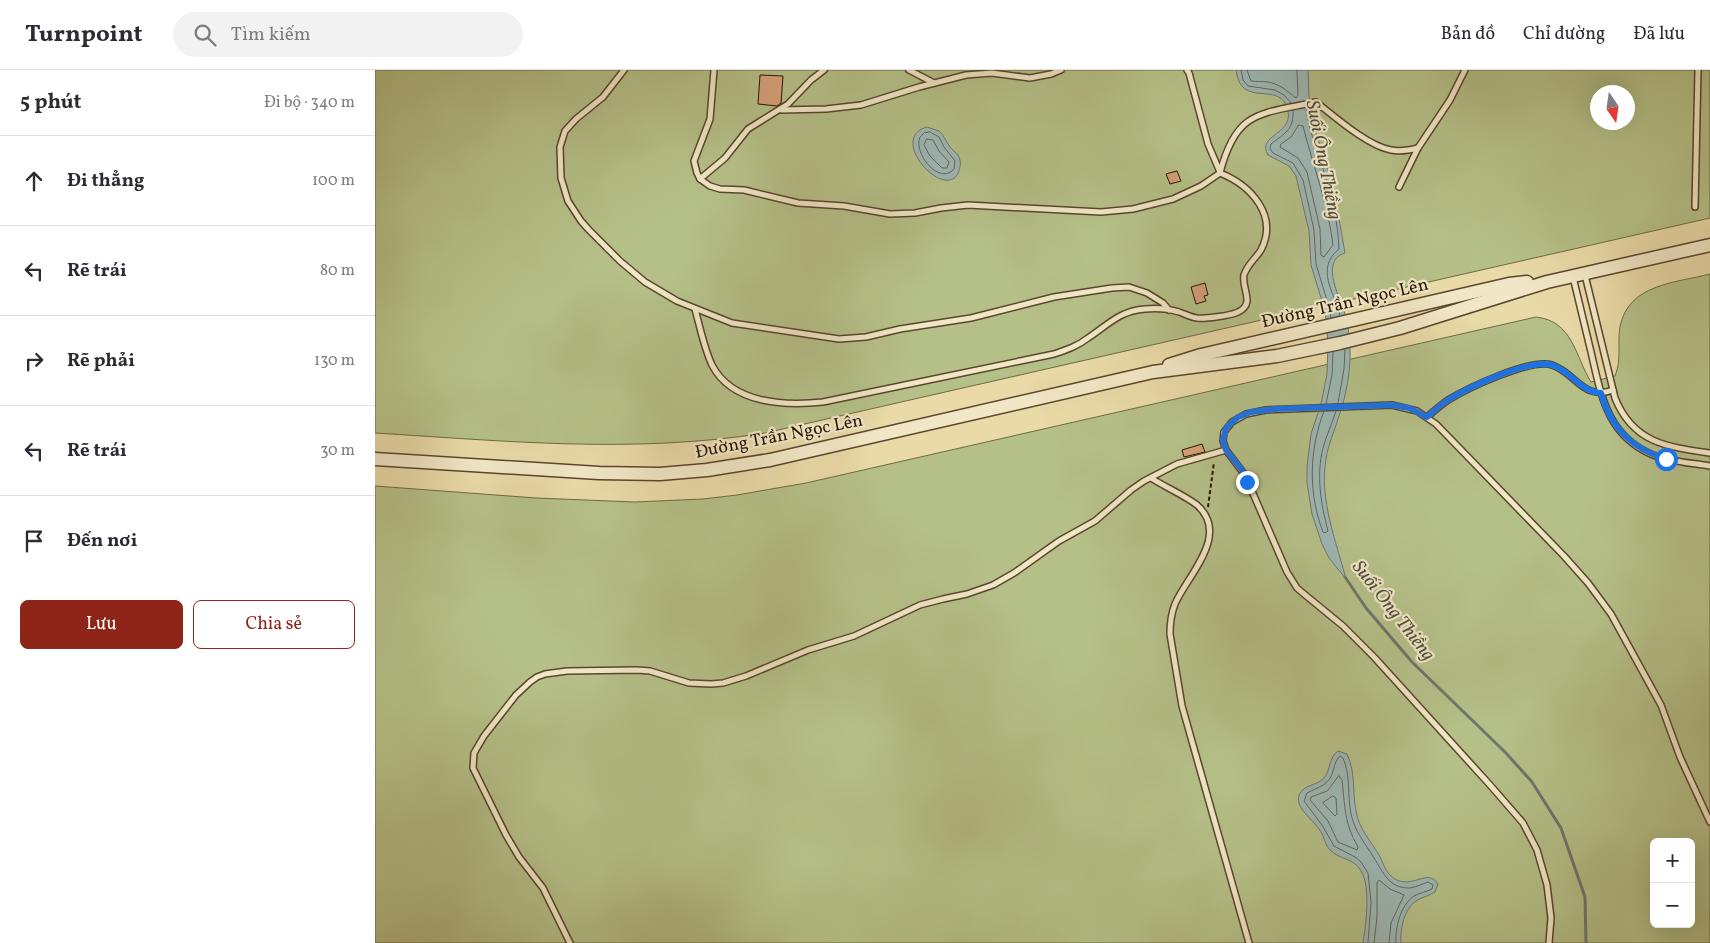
<!DOCTYPE html>
<html lang="vi">
<meta charset="utf-8">
<style>
:root{--surface:#fff;--page:#f2f2f3;--text:#2b2b33;--muted:#7c7c81;--line:#e1e1e2;--accent:#8f2418}
body{margin:0;font-family:Vollkorn,serif;background:var(--page);color:var(--text)}
.controls{position:absolute;right:15px;bottom:15px;display:grid;overflow:hidden;border-radius:8px;box-shadow:0 5px 20px #0002}
.controls button{width:45px;height:45px;display:grid;place-items:center;padding:0;border:0;border-bottom:1px solid var(--line);background:var(--surface);color:var(--text);font:25px sans-serif}
.compass{position:absolute;left:1215px;top:15px;width:45px;height:45px;border-radius:50%;background:var(--surface);box-shadow:0 5px 20px #0002;rotate:167deg}
.stop{position:absolute;width:15px;height:15px;margin:-11px;border:4px solid #1a73e8;border-radius:50%;background:#fff}
.stop.end{background:#1a73e8;border-color:#fff;box-shadow:0 1px 5px #0008}
.list{margin:0;padding:0;list-style:none}
h2{display:flex;justify-content:space-between;align-items:center;height:65px;margin:0;padding:0 20px;font-size:21px}
h2 small{font-size:16px;font-weight:400;color:var(--muted)}
.list li{display:grid;grid-template-columns:32px 1fr auto;gap:15px;align-items:center;box-sizing:border-box;height:90px;padding:0 20px;border-top:1px solid var(--line)}
.list b{display:block;font-size:19px;white-space:nowrap}
.list em{font-size:16px;font-style:normal;color:var(--muted)}
.actions{display:flex;gap:10px;padding:15px 20px}
.actions a{flex:1;padding:11px 0;border:1px solid var(--accent);border-radius:8px;text-align:center;font-size:18px;color:var(--accent)}
.actions .main{background:var(--accent);color:#fff}
.icon{flex:none;width:28px;height:28px;fill:none;stroke:currentColor;stroke-width:2;stroke-linecap:round;stroke-linejoin:round}
.map{position:relative;flex:none;width:1335px;height:873px;overflow:hidden}
header{display:flex;align-items:center;gap:30px;box-sizing:border-box;height:70px;padding:0 25px;background:var(--surface);border-bottom:1px solid var(--line)}
header strong{font-size:24px}
nav{display:flex;gap:28px;margin-inline-start:auto;font-size:18px}
.search{width:350px;height:45px;background:var(--page);display:flex;align-items:center;gap:12px;box-sizing:border-box;padding:0 18px;border-radius:28px;color:var(--muted);font-size:19px}
main{display:flex}
aside{flex:1;background:var(--surface)}
.map>svg:first-child{display:block}
.green{fill:#b5c088;stroke:#6e6a46;fill-rule:evenodd}
.water{fill:#9db7b4;stroke:#6e766e}
.lines{fill:none;stroke-linecap:round;stroke-linejoin:round}
.shore{stroke:#62665c;stroke-width:1}
.stream{stroke:#6e766e;stroke-width:3}
.building{fill:#d6a079;stroke:#271505}
.service-casing{stroke:#58462e;stroke-width:8}
.tertiary-casing{stroke:#58462e;stroke-width:15}
.path{stroke:#271505;stroke-width:2;stroke-dasharray:4 2.5;stroke-linecap:butt}
.service{stroke:#f1e7c6;stroke-width:5}
.tertiary{stroke:#f1e7c6;stroke-width:12}
.route{stroke:#1a73e8;stroke-width:6}
.labels{text-anchor:middle;dominant-baseline:central;stroke-width:4.5;stroke-linejoin:round;paint-order:stroke}
.street-label{font-size:18px;fill:#271505;stroke:#f1e7c6}
.water-label{font-size:19px;font-style:italic;fill:#504e42;stroke:#f1e7c6}
</style>
<header>
<strong>Turnpoint</strong>
<div class="search"><svg class="icon" aria-label="search" viewBox="0 0 24 24"><circle cx="10" cy="10" r="6"/><path d="M15 15l6 6"/></svg>Tìm kiếm</div>
<nav><a>Bản đồ</a><a>Chỉ đường</a><a>Đã lưu</a></nav>
</header>
<main>
<aside>
<h2>5 phút<small>Đi bộ · 340 m</small></h2>
<ul class="list">
<li><svg class="icon" aria-label="ahead" viewBox="0 0 24 24"><path d="M12 20V5M6 11l6-6 6 6"/></svg><div><b>Đi thẳng</b></div><em>100 m</em></li>
<li><svg class="icon" aria-label="left" viewBox="0 0 24 24"><path d="M17 20v-9H6M10 6l-5 5 5 5"/></svg><div><b>Rẽ trái</b></div><em>80 m</em></li>
<li><svg class="icon" aria-label="right" viewBox="0 0 24 24"><path d="M7 20v-9h11M14 6l5 5-5 5"/></svg><div><b>Rẽ phải</b></div><em>130 m</em></li>
<li><svg class="icon" aria-label="left" viewBox="0 0 24 24"><path d="M17 20v-9H6M10 6l-5 5 5 5"/></svg><div><b>Rẽ trái</b></div><em>30 m</em></li>
<li><svg class="icon" aria-label="arrive" viewBox="0 0 24 24"><path d="M6 21V4h12l-3 4 3 4H6"/></svg><div><b>Đến nơi</b></div></li>
</ul>
<div class="actions"><a class="main">Lưu</a><a>Chia sẻ</a></div>
</aside>
<div class="map">
<svg width="1335" height="873" viewBox="0 0 1335 873">
<rect width="100%" height="100%" fill="#e9daa7"/>
<filter id="stains"><feTurbulence type="fractalNoise" baseFrequency=".004" numOctaves="4"/><feColorMatrix values="0 0 0 0 .2 0 0 0 0 .09 0 0 0 0 .02 0 0 0 .5 -.17"/></filter>
<radialGradient id="worn" r=".72"><stop offset=".6" stop-color="#630" stop-opacity="0"/><stop offset="1" stop-color="#630" stop-opacity=".3"/></radialGradient>
<!-- green -->
<g class="green">
<path d="M0,0h1335v148l-945,215c-131,21 -259,8 -390,0zM1222,22h30v30h-30z"/>
<path d="M1335,204v669h-1335v-457l161,12 99,4 68,-3 34,-4 69,-12 730,-166c37,4 39,39 55,65l24,-6c7,-17 2,-32 5,-49 8,-43 55,-44 90,-53zM1279,772h37v82h-37z"/>
</g>
<!-- water -->
<g class="water">
<path d="M861,0h72l1,26 4,27 21,68 11,62c-27,7 -3,49 1,64 3,10 3,21 4,31 1,23 -4,49 -12,71 -4,13 -10,26 -12,40 -7,40 10,82 20,120l-17,-21 -7,-14 -10,-30 -5,-31v-16l4,-33 10,-30 6,-30 1,-31 -3,-32 -14,-46 -2,-34 -13,-55 -7,-10 -21,-11c-12,-20 25,-20 20,-44 -7,-33 -47,0 -52,-41z"/>
<path d="M552,57l12,4c5,4 7,11 11,16 2,3 6,5 8,8 2,3 3,8 2,12 -8,42 -76,-28 -33,-40z"/>
<path d="M963,681l9,3c9,19 5,37 9,57 3,18 14,29 23,44 4,7 5,14 11,20 19,19 37,-9 48,9l-3,8c-6,4 -13,5 -19,9 -12,8 -16,28 -15,42h-38c3,-19 8,-56 -2,-72 -7,-13 -21,-11 -31,-21 -4,-4 -5,-9 -7,-14 -5,-12 -17,-19 -23,-30 -2,-4 -2,-8 -1,-11 5,-11 18,-9 25,-17 7,-8 4,-20 14,-27z"/>
</g>
<g class="lines">
<!-- shore -->
<g class="shore">
<polyline points="866,0 868,10 873,16 900,20 909,25 916,33"/>
<path d="M872,0l4,11c6,1 11,0 17,1 12,2 19,9 28,16l2,-3 -1,-25"/>
<path d="M931,38c3,22 11,43 18,64 8,25 14,51 15,77 -24,20 -5,42 1,66"/>
<path d="M918,40c1,20 -8,23 -22,34l-1,5 3,4 20,10 10,17 11,50 2,34 10,33 5,20"/>
<path d="M924,55l4,1c10,40 25,78 30,119l-9,12 -3,-2 -1,-26 -13,-57 -9,-14 -18,-11 1,-3 10,-7z"/>
<path d="M555,62l9,5 5,10 11,14 -1,8c-15,17 -41,-16 -34,-32l4,-4z"/>
<polygon points="552,69 558,70 564,81 574,92 572,98 567,98 555,86 549,75"/>
<polyline points="963,333 969,299 970,280"/>
<polyline points="951,334 957,305 958,282"/>
<path d="M949,341c-15,40 -16,81 -1,121l2,1 3,-2c-7,-27 -12,-55 -5,-83 3,-12 9,-24 13,-37"/>
<path d="M964,706l3,4c3,26 2,43 16,67l-1,3 -19,-8 -10,-21 -18,-21 1,-3 16,-6z"/>
<polygon points="958,726 961,728 962,744 960,746 948,733"/>
<path d="M993,873l3,-41 -3,-29 -7,-11 -6,-5 -21,-11 -12,-21 -18,-24 3,-8c11,-6 23,-8 26,-22 2,-6 2,-10 7,-15l3,2c8,18 4,37 8,56 4,18 14,29 23,44 9,14 15,31 36,30 6,-1 12,-4 18,-6l5,3 -1,4c-6,3 -13,4 -18,7 -14,10 -19,32 -18,47"/>
<polyline points="999,873 1002,847 1002,813 1004,810 1015,819 1029,825 1016,853 1014,873"/>
</g>
<!-- stream -->
<polyline class="stream" points="970,507 991,538 1037,592 1130,682 1157,712 1186,758 1210,827 1211,873"/>
</g>
<!-- building -->
<g class="building">
<polygon points="385,5 408,6 406,33 402,36 383,34"/>
<polygon points="802,101 806,111 795,114 791,104"/>
<polygon points="830,213 833,225 829,226 831,231 821,234 816,217"/>
<polygon points="827,374 830,382 809,387 807,380"/>
</g>
<g class="lines">
<!-- service casing -->
<g class="service-casing">
<g id="service">
<polyline points="249,0 228,27 201,49 190,61 185,77 186,108 193,131 206,151 214,160 245,191 270,212 302,231 357,253 464,269 491,267 525,259 596,248 679,227 737,218 754,217 772,223 788,233 794,240"/>
<polyline points="534,0 559,13"/>
<polyline points="812,0 814,3 833,74 845,102"/>
<polyline points="406,40 451,39 486,35 544,17 591,5 617,3 655,8 676,4 686,0"/>
<path d="M845,103c16,-63 40,-59 96,-71 19,15 52,44 75,48 10,2 19,0 27,-2"/>
<polyline points="325,109 350,88 373,59 413,34 436,10 449,0"/>
<polyline points="1024,117 1043,78 1075,30 1090,0"/>
<polyline points="1320,137 1323,0"/>
<path d="M1210,205l30,123c18,45 52,49 95,55"/>
<path d="M1198,207c6,25 12,50 18,75 10,43 16,84 62,103 18,7 39,8 57,11"/>
<path d="M320,239c5,18 9,39 17,56 20,39 73,41 111,37l231,-48c12,-4 24,-8 34,-16 20,-13 31,-27 57,-29 11,-1 24,0 34,3 6,2 11,5 18,6 9,1 18,-1 26,-2 5,-1 11,-2 15,-4 18,-8 3,-24 6,-37 3,-10 12,-17 17,-25 18,-35 -11,-65 -41,-77l-19,13 -28,13 -40,10 -32,3 -133,-7 -27,3 -26,5 -25,1 -46,-8 -46,-3 -54,-13 -24,-1 -10,-3 -10,-7 -3,-6 -3,-12 16,-42 4,-49"/>
<path d="M1052,347c7,-6 14,-12 21,-17 20,-12 83,-42 104,-35 24,8 31,36 61,25"/>
<path d="M776,408c14,9 33,17 46,27 34,30 -10,71 -22,99 -4,10 -5,20 -5,30l12,72 67,237"/>
<polyline points="195,873 168,818 144,787 131,765 98,698 99,683 109,666 141,625 155,612 162,607 170,604 192,601 262,600 275,601 314,613 336,614 348,613 371,606 433,580 479,566 545,535 568,529 592,524 618,515 639,503 684,471 720,451 756,420 769,411 802,394 851,380"/>
<polyline points="1174,873 1176,848 1172,815 1162,780 1148,753 1115,715 999,587 968,556 929,524 922,518 912,502 870,405 851,380 848,371 849,362 857,352 871,344 891,340 1017,335 1042,341 1061,354 1189,486 1213,513 1236,544 1286,635 1305,687 1335,752"/>
</g>
</g>
<!-- tertiary casing -->
<g class="tertiary-casing">
<g id="tertiary">
<polyline points="794,295 826,285 1134,214 1152,212"/>
<polyline points="0,389 224,403 285,404 332,400 395,390 778,302 902,286 965,273 1025,258 1172,212 1335,175"/>
</g>
</g>
<!-- path -->
<polyline class="path" points="833,437 839,392"/>
<!-- service -->
<use href="#service" class="service"/>
<!-- tertiary -->
<use href="#tertiary" class="tertiary"/>
</g>
<g class="lines">
<!-- route -->
<path class="route" d="M872,412l-5,-12 -16,-20 -3,-9 3,-13 12,-11 13,-5 24,-3 117,-4 17,3 18,9c7,-6 13,-12 21,-17 19,-12 82,-42 104,-35 19,6 28,27 49,28 9,34 32,56 65,66"/>
</g>
<g class="labels">
<!-- street labels -->
<g class="street-label">
<text transform="translate(970 234) rotate(-13)">Đường Trần Ngọc Lên</text>
<text transform="translate(404 367) rotate(-11)">Đường Trần Ngọc Lên</text>
</g>
<!-- water labels -->
<g class="water-label">
<text transform="translate(948 90) rotate(79)">Suối Ông Thiềng</text>
<text transform="translate(1018 541) rotate(52)">Suối Ông Thiềng</text>
</g>
</g>
<rect width="100%" height="100%" filter="url(#stains)"/>
<rect width="100%" height="100%" fill="url(#worn)"/>
</svg>
<div class="controls">
<button>+</button>
<button>−</button>
</div>
<svg class="compass" viewBox="-18 -18 36 36"><path d="M0-13l5 13h-10z" fill="#e53935"/><path d="M0 13l5-13h-10z" fill="#7c7c81"/></svg>
<div class="stop" style="left:1291px;top:389px"></div>
<div class="stop end" style="left:872px;top:412px"></div>
</div>
</main>
